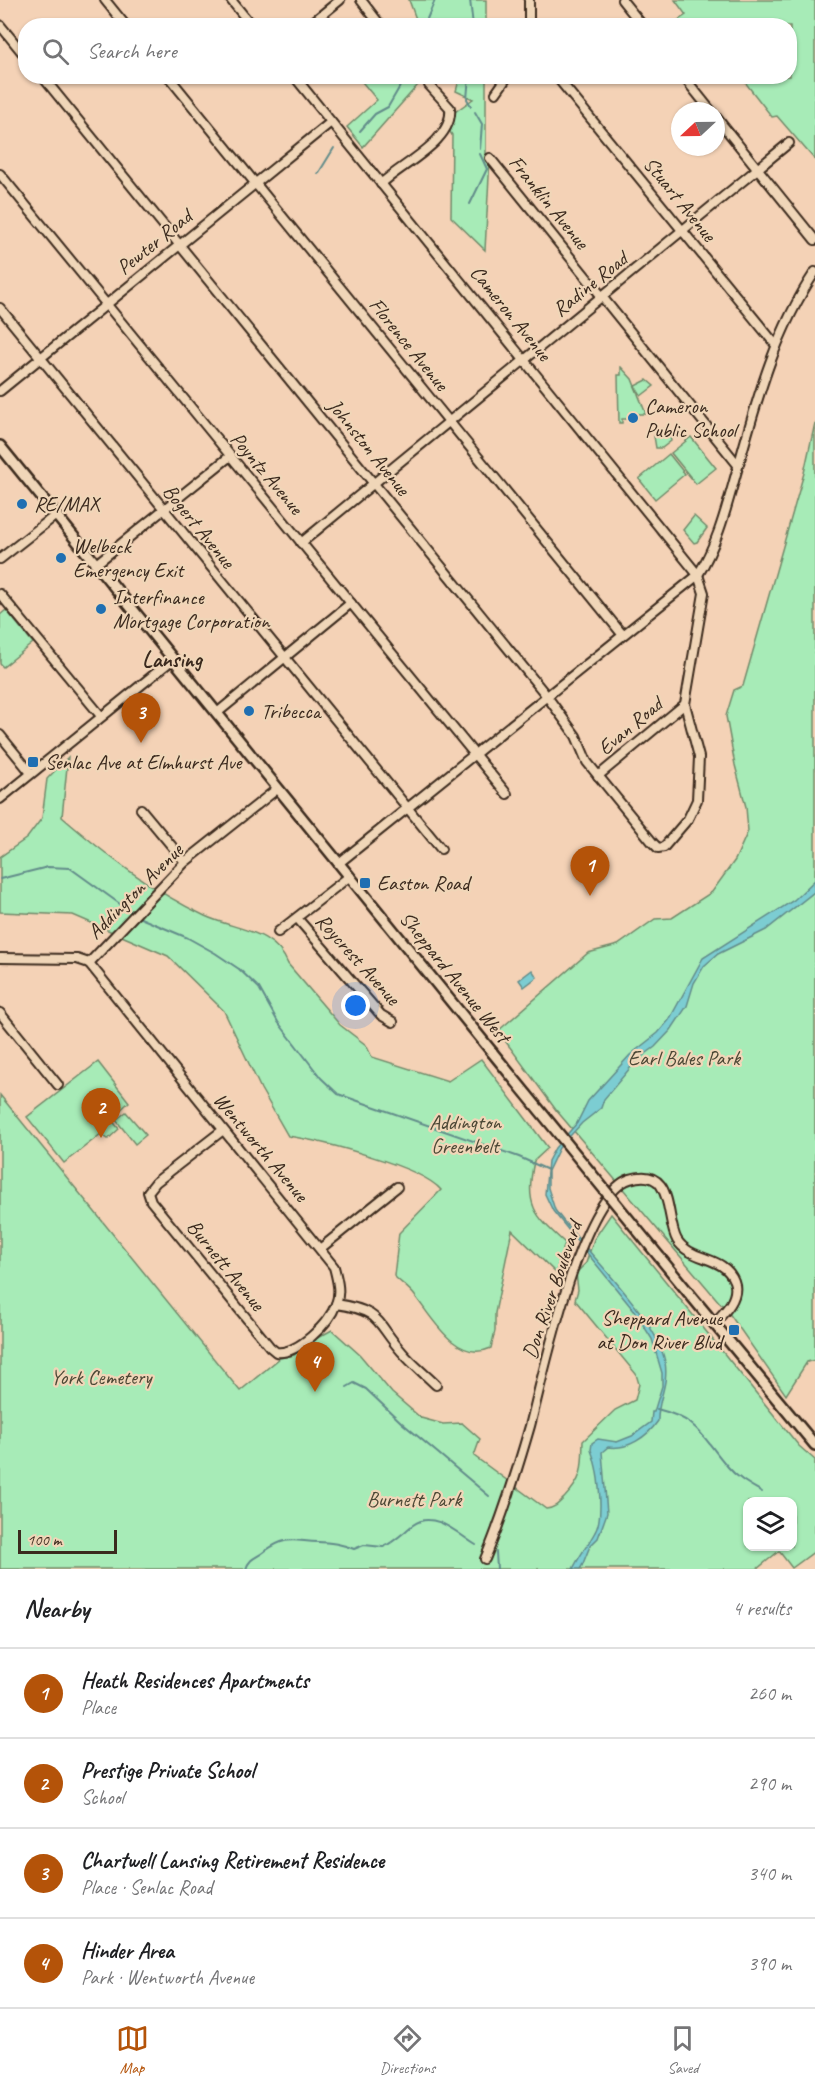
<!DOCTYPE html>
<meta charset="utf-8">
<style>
:root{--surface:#fff;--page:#f2f2f2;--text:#202124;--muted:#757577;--line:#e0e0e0;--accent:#b45309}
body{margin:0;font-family:Caveat,sans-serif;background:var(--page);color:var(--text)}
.controls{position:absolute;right:18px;bottom:18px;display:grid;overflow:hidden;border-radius:12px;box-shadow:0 2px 4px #0004}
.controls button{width:54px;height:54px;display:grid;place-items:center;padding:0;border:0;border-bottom:2px solid var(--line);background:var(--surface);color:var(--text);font:30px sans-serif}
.compass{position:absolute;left:671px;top:102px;width:54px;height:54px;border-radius:50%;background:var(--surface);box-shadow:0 2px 4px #0004;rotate:248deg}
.scale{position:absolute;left:18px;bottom:15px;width:99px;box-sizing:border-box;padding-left:6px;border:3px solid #3b2a1e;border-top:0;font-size:16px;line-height:21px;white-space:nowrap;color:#3b2a1e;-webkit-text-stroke:4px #f0d6b8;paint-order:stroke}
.you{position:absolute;left:356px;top:1006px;width:21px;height:21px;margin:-15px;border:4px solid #fff;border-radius:50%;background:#1a73e8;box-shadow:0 0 0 9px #1a73e833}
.badge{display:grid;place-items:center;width:39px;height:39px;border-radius:50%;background:var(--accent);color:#fff;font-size:20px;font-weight:700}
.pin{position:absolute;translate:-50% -50px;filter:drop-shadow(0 2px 3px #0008)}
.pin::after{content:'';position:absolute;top:32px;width:21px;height:18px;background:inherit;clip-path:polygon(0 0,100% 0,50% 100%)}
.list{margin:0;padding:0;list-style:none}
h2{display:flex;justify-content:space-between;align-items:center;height:78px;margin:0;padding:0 24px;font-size:26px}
h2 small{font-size:20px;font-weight:400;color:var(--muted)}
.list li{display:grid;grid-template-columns:39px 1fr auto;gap:18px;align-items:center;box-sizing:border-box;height:90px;padding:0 24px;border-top:2px solid var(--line)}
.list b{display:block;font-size:22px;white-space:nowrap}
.list p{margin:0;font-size:20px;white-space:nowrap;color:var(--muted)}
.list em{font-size:20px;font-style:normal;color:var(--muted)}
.icon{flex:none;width:33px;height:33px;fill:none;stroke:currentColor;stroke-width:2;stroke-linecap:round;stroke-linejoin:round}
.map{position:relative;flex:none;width:815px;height:1569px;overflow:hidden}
.search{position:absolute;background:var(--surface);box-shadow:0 2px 4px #0004;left:18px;right:18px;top:18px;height:66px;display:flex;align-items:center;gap:15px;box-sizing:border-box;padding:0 21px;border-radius:24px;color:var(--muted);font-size:22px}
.sheet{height:438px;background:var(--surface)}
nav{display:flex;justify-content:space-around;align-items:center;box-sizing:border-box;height:84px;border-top:2px solid var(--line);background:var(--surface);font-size:16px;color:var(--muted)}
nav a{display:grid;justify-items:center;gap:3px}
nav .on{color:var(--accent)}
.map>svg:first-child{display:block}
.green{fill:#a7ebb7;stroke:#718a6a;stroke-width:1.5;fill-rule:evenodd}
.water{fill:#7ccdd2;stroke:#628c8a;stroke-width:1.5}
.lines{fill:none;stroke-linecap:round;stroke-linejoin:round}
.stream{stroke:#628c8a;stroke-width:2}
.minor-casing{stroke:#3b2a1e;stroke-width:12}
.major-casing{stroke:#3b2a1e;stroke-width:14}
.minor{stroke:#f0d6b8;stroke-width:8}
.major{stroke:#f0d6b8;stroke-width:9}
.major-bridge-casing{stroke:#3b2a1e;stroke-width:14;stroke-linecap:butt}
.major-bridge{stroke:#f0d6b8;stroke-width:9}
.poi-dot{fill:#1f6fb2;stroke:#f0d6b8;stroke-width:2}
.labels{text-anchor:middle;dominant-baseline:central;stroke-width:4.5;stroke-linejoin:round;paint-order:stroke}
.street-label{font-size:21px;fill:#3b2a1e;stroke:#f0d6b8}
.poi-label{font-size:21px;fill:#3b2a1e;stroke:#f0d6b8;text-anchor:start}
.park-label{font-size:21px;fill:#4b4735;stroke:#f0d6b8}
.neighbourhood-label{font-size:22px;font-weight:bold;fill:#3b2a1e;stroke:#f0d6b8}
</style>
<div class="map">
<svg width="815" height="1569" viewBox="0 0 815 1569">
<rect width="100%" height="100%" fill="#f4d2b6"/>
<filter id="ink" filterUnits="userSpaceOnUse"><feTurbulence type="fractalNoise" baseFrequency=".0167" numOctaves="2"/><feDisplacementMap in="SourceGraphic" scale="12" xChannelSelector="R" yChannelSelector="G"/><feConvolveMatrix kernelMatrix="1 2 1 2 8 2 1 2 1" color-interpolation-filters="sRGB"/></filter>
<g filter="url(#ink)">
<!-- green -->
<g class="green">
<polygon points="409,0 486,0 486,25 412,25 417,22"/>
<polygon points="675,0 815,0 815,160 777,116 772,117 741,77 790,76 790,26 671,25 686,15"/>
<polygon points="358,77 425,77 363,147 347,127 377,100"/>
<polygon points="460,77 486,77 486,155 490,158 485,250 451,217 452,135 450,132 455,112 473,99 456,91"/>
<polygon points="621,367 632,379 646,414 632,414 630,419 622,419 622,423 619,423 618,375 621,375"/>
<polygon points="647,380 654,386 641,396 635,386"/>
<polygon points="815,423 815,1360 807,1362 786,1395 731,1316 556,1110 498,1031 588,953 618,945 655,919 672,918 712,892 735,860 748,831 746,807 735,765 726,716 734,690 743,686 804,473"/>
<polygon points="662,429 668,429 671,441 662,448 656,448 654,436"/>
<polygon points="691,437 716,468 696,484 671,453"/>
<polygon points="669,454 685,474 655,499 639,479"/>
<polygon points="694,516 707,528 697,542 694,543 683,530"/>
<polygon points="6,610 33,643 3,667 0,664 0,615"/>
<path d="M68,757l-6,60c44,38 90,74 143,99 30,14 69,13 83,48l52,61 26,20 6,12 76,24 33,-22 67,89 -14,13c-9,45 -1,53 31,82l-9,30 -44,-43 -17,83v18l-4,17c-34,16 -59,-30 -76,-52 -5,-7 -14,-13 -21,-20l5,-43 42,-43c-20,-24 -120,-49 -153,-54l-27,-47 -37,-78 -56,-55 -95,-41 -73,-3v-55l27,-19 15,-20 5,-39z"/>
<polygon points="98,1062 129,1102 111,1119 119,1129 108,1139 101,1134 64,1163 27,1117"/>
<path d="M0,1095l240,296 40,-33 14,-3 16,-13 22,-12 28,25 32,38 29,25 22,6 19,-1 18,16 -6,17 72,53c9,-1 12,-5 19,-12 19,-20 17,-30 18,-56l32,-31 20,-10 4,-16 -3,-10 -61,-74 3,-10 -2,-17 10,-10 8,-24 17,-25 188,232 16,14v91l-23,17 -13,-17 -22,18h-757zM748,1502h44v44h-44z"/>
<polygon points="126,1112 146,1135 135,1144 116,1120"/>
</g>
<!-- water -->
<g class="water">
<path d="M815,880l-1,12 -48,38 -48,24 -14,12 -10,17 -7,23 -16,24 -16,17 -19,14 -32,38 -3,9 -19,15 -23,25 -11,23v17l7,22c29,41 101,105 110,152 4,24 -8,38 -7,59 -11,16 -30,29 -50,26l-6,5 5,61 -9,25 -8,8 -8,20 -2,3h-7c6,-13 15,-24 22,-37 10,-17 3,-65 -4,-82l1,-7 6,-4 19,3 15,-6 19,-14 1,-10h2l8,-26v-13l-10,-34 -17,-27 -82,-101 -8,-17 3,-33 7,-13 22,-25 11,-22 42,-46 28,-22 11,-13 34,-62 91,-58z"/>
<polygon points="532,970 537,977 524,987 519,980"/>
</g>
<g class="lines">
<!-- stream -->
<g class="stream">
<polyline points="470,0 473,26"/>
<polyline points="424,26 435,0"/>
<polyline points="469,76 467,99 471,106"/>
<polyline points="475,112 482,124 480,149"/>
<polyline points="360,131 375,114 388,107 406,76"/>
<polyline points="318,174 334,148"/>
<polyline points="470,204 487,169 480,154"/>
<polyline points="0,879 48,867 70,868 138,917 188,938 215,953 239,969 259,988 278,1022 321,1078 338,1094 519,1157 548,1170"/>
<polyline points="347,1387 354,1383 366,1389 402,1423 489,1496"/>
<path d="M657,1409c43,11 44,27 71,58 9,11 22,18 34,25"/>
<polyline points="496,1552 497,1569"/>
<path d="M246,1569c4,-12 11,-11 19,-18 22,-16 29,-10 53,-9 14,1 22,1 36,7l10,-4 19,2c10,-4 21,-15 30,-22 21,-16 46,10 63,20"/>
</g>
<!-- minor casing -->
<g class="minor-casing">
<g id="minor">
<polyline points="105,0 126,26"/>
<polyline points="231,0 252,26"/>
<polyline points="361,0 381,26"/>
<polyline points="622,0 643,26"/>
<polyline points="0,25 26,57"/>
<polyline points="308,26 340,0"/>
<polyline points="529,26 529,0"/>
<polyline points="42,76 546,695 576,736 587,762 653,843 658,848 664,847 688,819 697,800 699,757 685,704 704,593 698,575 294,76"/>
<polyline points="168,76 622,634"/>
<polyline points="556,76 775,344"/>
<polyline points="683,76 711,111"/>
<polyline points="496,93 508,76"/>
<polyline points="716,117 815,240"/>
<polyline points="490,158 738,465"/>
<polyline points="0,174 507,794"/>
<path d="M381,184c22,-21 73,-43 69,-76l-21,-23"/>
<polyline points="0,308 441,849"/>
<polyline points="0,391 331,122"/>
<polyline points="301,543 789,143"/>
<polyline points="0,559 56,515"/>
<polyline points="96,564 229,457"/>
<polyline points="0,594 101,716"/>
<polyline points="217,713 351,603"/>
<polyline points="0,735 31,773"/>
<polyline points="598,776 685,704"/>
<polyline points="0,799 172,660"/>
<polyline points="141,809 185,862"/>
<path d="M339,863l359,-288c21,-34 29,-70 40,-108 19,-68 37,-135 77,-195"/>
<polyline points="297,918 381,1015 393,1022"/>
<polyline points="278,932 350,876"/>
<polyline points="0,958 77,959 89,963"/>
<path d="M89,963l245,304c3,12 7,25 2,37 -7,20 -39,51 -60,48l-6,-5 -119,-146 -3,-9 8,-10 67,-52"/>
<polyline points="89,963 185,862 277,789"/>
<polyline points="0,1013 58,1085"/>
<polyline points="321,1248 397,1187"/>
<path d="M336,1304c47,7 39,18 66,48 10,12 23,22 34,33"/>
<path d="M485,1559c18,-43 32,-88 45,-133 13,-49 50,-231 100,-247 45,-14 35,40 47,61 14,22 47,15 57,41 6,16 -9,31 -20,42"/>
</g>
</g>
<!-- major casing -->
<g class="major-casing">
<g id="major">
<polyline points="0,446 492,1052"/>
<polyline points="688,1292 815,1445"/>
</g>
</g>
<!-- minor -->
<use href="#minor" class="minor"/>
<!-- major -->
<use href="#major" class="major"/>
<!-- major-bridge casing -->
<g class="major-bridge-casing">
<polyline id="major-bridge" points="492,1052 688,1292"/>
</g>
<!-- major-bridge -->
<use href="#major-bridge" class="major-bridge"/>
</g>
</g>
<!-- markers -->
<g class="poi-dot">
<circle cx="633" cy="418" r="6"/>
<circle cx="22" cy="504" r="6"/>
<circle cx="61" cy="558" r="6"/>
<circle cx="101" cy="609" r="6"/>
<circle cx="249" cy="711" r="6"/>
<rect x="27" y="756" width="12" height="12" rx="3"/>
<rect x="359" y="877" width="12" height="12" rx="3"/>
<rect x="728" y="1324" width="12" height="12" rx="3"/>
</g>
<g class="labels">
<!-- street labels -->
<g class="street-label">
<text transform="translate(680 199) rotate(51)">Stuart Avenue</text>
<text transform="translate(549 202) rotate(51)">Franklin Avenue</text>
<text transform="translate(154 242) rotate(-39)">Pewter Road</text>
<text transform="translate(590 284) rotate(-39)">Radine Road</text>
<text transform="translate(511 313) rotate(51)">Cameron Avenue</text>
<text transform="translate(409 344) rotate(51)">Florence Avenue</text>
<text transform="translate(369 447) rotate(51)">Johnston Avenue</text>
<text transform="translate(267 473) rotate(50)">Poyntz Avenue</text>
<text transform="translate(199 526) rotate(51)">Bogert Avenue</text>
<text transform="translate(630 726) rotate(-40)">Evan Road</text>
<text transform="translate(135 891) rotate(-45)">Addington Avenue</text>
<text transform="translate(358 959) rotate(48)">Roycrest Avenue</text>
<text transform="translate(455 977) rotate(51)">Sheppard Avenue West</text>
<text transform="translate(261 1147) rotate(50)">Wentworth Avenue</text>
<text transform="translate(226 1265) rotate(51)">Burnett Avenue</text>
<text transform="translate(552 1290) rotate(-71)">Don River Boulevard</text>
</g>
<!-- poi labels -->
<g class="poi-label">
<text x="645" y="406">Cameron<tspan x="645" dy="24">Public School</tspan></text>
<text x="34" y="504">RE/MAX</text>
<text x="73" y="546">Welbeck<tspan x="73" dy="24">Emergency Exit</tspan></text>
<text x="113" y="597">Interfinance<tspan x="113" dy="24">Mortgage Corporation</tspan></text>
<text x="261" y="711">Tribecca</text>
<text x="45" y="762">Senlac Ave at Elmhurst Ave</text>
<text x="377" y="883">Easton Road</text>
<text x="722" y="1318" text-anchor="end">Sheppard Avenue<tspan x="722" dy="24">at Don River Blvd</tspan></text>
</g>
<!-- park labels -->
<g class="park-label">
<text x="684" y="1058">Earl Bales Park</text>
<text x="465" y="1122">Addington<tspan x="465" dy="24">Greenbelt</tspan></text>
<text x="101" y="1377">York Cemetery</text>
<text x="414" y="1499">Burnett Park</text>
</g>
<!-- neighbourhood labels -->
<g class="neighbourhood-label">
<text x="172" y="660">Lansing</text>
</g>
</g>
</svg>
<div class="controls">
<button><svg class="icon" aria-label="layers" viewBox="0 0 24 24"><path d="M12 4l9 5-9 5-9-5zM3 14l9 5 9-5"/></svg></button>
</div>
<svg class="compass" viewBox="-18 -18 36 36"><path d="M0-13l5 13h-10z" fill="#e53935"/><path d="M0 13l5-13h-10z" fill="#757577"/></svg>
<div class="scale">100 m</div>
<div class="you"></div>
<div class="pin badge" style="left:590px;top:896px">1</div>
<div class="pin badge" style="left:101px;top:1138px">2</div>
<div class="pin badge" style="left:141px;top:743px">3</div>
<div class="pin badge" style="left:315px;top:1392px">4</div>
<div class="search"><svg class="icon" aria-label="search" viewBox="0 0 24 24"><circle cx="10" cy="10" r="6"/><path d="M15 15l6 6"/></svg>Search here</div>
</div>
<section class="sheet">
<h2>Nearby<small>4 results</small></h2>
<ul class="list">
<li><span class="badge">1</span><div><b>Heath Residences Apartments</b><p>Place</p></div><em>260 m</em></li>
<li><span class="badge">2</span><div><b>Prestige Private School</b><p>School</p></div><em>290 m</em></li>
<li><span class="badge">3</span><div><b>Chartwell Lansing Retirement Residence</b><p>Place · Senlac Road</p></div><em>340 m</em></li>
<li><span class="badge">4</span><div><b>Hinder Area</b><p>Park · Wentworth Avenue</p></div><em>390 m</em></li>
</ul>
</section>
<nav>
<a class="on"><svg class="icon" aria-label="map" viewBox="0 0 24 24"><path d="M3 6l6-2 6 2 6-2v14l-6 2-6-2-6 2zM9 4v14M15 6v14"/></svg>Map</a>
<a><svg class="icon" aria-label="directions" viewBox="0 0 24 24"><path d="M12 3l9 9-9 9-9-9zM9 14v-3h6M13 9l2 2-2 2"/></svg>Directions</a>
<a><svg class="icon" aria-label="saved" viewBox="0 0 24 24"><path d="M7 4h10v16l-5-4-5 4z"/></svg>Saved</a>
</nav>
